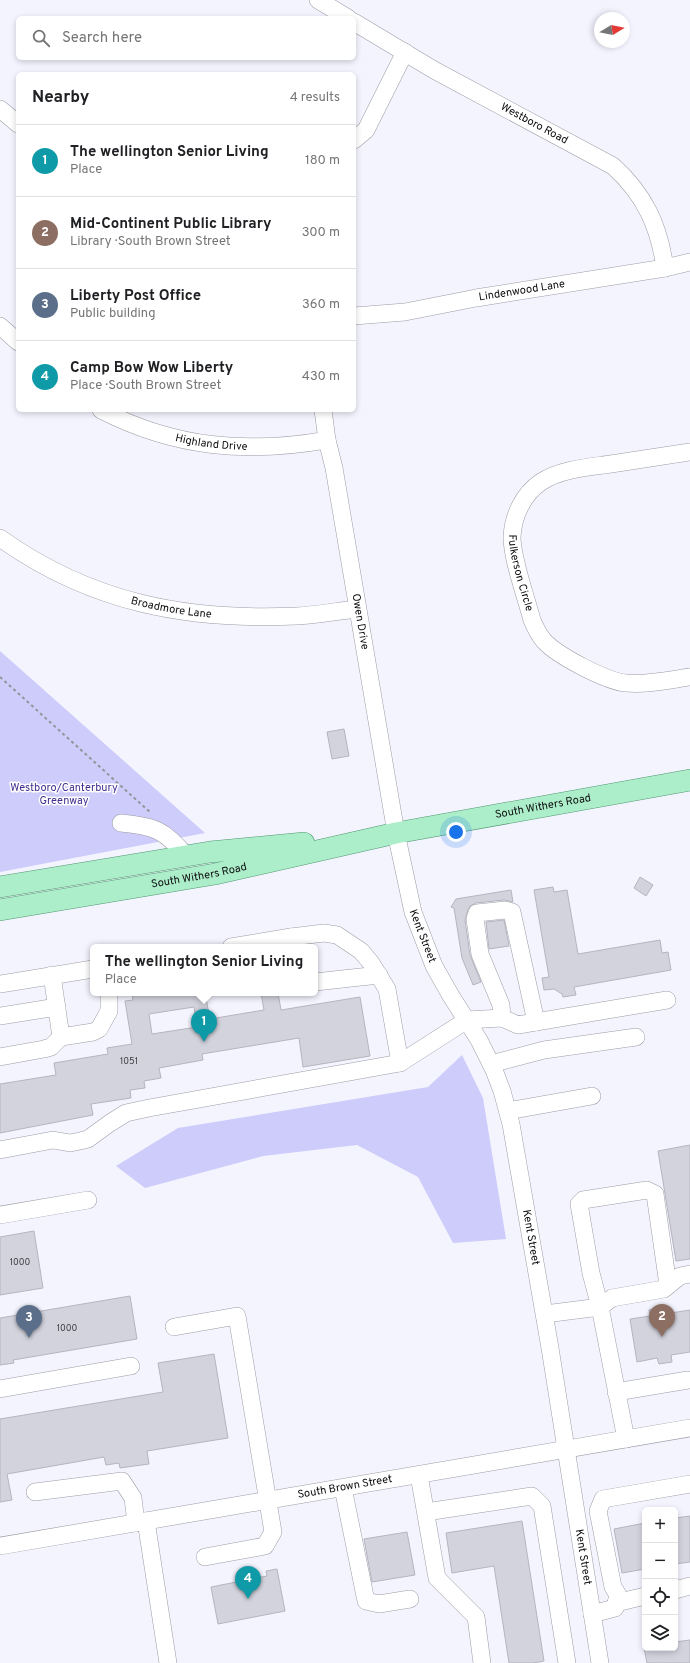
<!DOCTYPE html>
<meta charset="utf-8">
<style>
:root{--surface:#fff;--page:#f2f2f2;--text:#202124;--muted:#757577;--line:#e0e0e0;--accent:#2563eb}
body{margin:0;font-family:Overpass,sans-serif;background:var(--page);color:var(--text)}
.controls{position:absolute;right:12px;bottom:12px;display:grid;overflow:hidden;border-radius:6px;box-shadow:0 2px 6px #0003}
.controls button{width:36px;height:36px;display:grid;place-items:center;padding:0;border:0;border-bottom:1px solid var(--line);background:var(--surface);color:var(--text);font:20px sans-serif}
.compass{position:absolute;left:594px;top:12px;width:36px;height:36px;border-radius:50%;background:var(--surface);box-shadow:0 2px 6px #0003;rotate:80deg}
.you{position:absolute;left:456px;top:832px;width:14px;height:14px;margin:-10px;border:3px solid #fff;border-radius:50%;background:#1a73e8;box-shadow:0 0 0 6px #1a73e833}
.badge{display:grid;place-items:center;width:26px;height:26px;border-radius:50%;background:var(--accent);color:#fff;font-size:13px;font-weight:700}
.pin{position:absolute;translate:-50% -33px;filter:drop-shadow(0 1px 2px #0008)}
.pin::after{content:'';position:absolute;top:21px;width:14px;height:12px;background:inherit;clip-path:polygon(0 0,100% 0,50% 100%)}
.popup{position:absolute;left:90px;top:944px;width:228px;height:52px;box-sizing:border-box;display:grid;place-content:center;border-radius:6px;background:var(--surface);filter:drop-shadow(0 1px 3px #0005);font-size:13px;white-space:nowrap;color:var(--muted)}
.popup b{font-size:15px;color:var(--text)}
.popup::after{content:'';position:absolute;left:50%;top:100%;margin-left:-8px;border:8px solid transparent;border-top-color:var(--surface)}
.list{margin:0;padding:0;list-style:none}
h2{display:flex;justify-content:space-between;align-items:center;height:52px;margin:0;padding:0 16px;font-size:17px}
h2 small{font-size:13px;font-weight:400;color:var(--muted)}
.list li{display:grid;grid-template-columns:26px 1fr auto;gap:12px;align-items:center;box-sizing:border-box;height:72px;padding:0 16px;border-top:1px solid var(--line)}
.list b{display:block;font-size:15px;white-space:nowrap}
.list p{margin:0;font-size:13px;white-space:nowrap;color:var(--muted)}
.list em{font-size:13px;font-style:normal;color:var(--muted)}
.icon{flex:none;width:22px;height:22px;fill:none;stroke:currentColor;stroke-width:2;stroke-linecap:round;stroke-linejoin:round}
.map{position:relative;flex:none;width:690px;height:1663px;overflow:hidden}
.search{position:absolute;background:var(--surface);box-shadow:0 2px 6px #0003;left:16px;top:16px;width:340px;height:44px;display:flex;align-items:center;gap:10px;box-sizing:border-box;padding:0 14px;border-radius:6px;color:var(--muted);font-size:15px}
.panel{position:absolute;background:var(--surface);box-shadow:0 2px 6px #0003;left:16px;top:72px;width:340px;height:340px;border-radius:6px}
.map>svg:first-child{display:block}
.green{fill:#cdccfa}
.building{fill:#d3d3de;stroke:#b5b5bf;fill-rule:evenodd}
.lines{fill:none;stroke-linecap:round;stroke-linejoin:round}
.minor-casing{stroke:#9c9ca6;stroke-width:18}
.major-casing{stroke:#519772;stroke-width:22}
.path{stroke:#94949b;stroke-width:2;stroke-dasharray:3 3;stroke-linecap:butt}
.minor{stroke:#fff;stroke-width:17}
.major{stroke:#adeeca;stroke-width:21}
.labels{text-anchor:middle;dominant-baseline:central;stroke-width:3;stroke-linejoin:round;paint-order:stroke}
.number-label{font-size:9px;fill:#3e3e43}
.street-label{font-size:11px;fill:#0c0c0f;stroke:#fff}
.park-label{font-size:11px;fill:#422f8f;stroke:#fff}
</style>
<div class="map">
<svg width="690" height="1663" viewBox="0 0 690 1663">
<rect width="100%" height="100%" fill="#f4f4ff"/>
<!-- green -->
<g class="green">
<polygon points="0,651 205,833 0,872"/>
<polygon points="462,1055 483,1098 506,1239 453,1243 418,1177 357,1145 263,1156 145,1188 116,1166 178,1128 428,1087"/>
</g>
<!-- building -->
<g class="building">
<polygon points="344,729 349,756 332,759 327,732"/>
<polygon points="640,877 653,885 646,896 634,888"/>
<polygon points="553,887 554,892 567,890 578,954 660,940 662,953 668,952 671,970 574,987 576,995 563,997 562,994 554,989 544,990 542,978 549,977 534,890"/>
<polygon points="511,890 513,902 504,900 476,903 470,906 468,910 465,920 470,955 481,982 473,985 462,958 454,908 451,907 456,899"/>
<polygon points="504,920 509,946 489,949 486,922"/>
<path d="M132,993h73l5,26 54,-9 -3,-17h17l3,17 79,-13 10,59 -67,11 -4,-29 -97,16 1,6 -44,8 2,10 -17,3 1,7 -15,2 1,8 -40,6 2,11 -93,18v-49l56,-9 -2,-12 54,-9 -1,-6 25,-4 -7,-43 8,-1zM194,1007l3,20 -45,7 -3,-20z"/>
<polygon points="690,1145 690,1259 676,1261 658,1151"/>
<polygon points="34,1231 43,1288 0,1295 0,1237"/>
<polygon points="130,1296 137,1339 13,1360 14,1363 0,1365 0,1318"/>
<polygon points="663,1307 664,1314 690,1310 690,1352 671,1355 672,1362 659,1364 657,1358 637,1362 630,1319 650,1316 649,1310"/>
<polygon points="214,1354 228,1438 147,1451 149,1464 120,1468 119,1463 106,1465 104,1457 7,1474 12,1500 0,1502 0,1419 163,1392 158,1363"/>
<polygon points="690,1516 690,1562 675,1564 675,1518"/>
<polygon points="522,1521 544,1661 533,1663 509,1663 494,1566 452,1573 446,1533"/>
<polygon points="645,1523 645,1569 622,1573 614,1529"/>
<polygon points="407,1532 415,1575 372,1582 364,1539"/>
<polygon points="277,1569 285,1611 218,1624 211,1587 267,1576 266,1571"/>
<polygon points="690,1640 690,1663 647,1663 644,1648 675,1648 675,1642"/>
</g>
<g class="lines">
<!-- minor casing -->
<g class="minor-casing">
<g id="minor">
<polyline points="318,0 348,18"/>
<path id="s1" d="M354,22l80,48 179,96c32,29 46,60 52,102"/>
<polyline points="0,109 18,124"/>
<polyline points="354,140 366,130 405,52"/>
<path id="s2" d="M354,316l51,-4 71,-14 189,-30 25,-6"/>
<polyline points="0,326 18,342"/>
<path id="s3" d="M101,410c74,38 146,44 226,30"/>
<path id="s4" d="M323,410l4,30 7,28 62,365 17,79 21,54 17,30 28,44 15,30 8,21 9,33 39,224 50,315"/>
<path id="s5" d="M690,452c-26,4 -52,8 -79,12 -21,3 -51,5 -70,18 -18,12 -28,34 -29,55 0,22 14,60 20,83 3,7 7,15 12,21 14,15 62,40 82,42 21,2 43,-3 64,-6"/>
<path id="s6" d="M0,538c91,65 187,83 297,78 20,-1 40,-5 60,-7"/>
<path d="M121,823c33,3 44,7 65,33"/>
<polyline points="231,947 291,937"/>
<polyline points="293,947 291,937 324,933 337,935 361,951 371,963 387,989 400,1063"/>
<polyline points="52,975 61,1037"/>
<polyline points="315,982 379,975"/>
<polyline points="0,984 93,969"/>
<polyline points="0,1016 57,1007"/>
<polyline points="502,1018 501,1005 480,954 475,919 477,913 505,910 512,912 536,1022"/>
<polyline points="0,1057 44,1049 51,1047 61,1037 93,1032 99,1029 109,1011 109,993"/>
<polyline points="491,1064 544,1050 636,1037"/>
<polyline points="508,1111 592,1096"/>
<polyline points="0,1150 53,1140 70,1143 80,1141 88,1139 110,1123 126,1113 149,1108 400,1063 467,1020 502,1018 518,1025 667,1000"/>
<polyline points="0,1215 88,1200"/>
<polyline points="545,1314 600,1307 591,1273 579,1204 583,1200 647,1190 655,1194 668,1285"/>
<polyline points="174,1327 237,1316 273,1532 265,1546 205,1557"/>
<polyline points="0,1389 131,1366"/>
<polyline points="616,1392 688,1380"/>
<polyline points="626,1439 600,1307 612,1298 664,1289 680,1276 690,1274"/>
<polyline points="419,1475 437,1578 476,1617 482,1663"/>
<polyline points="343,1488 366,1601 379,1604 410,1599"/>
<polyline points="35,1492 122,1481 133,1498 136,1523"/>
<polyline points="426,1512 532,1496 542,1506 567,1663"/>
<polyline points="146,1521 168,1663"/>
<path id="s7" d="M0,1546l690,-118"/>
<polyline points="675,1590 690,1586"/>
<polyline points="616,1603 645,1596"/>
<polyline points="592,1614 615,1608 618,1595 613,1587 598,1511 603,1499 690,1484"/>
</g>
</g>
<!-- major casing -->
<g class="major-casing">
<g id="major">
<polyline points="0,887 210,852 304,843"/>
<path id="s8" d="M0,910l215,-36 181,-41 294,-53"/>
</g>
</g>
<!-- path -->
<polyline class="path" points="0,677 151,813"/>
<!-- minor -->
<use href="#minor" class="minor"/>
<!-- major -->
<use href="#major" class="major"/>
</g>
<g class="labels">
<!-- number labels -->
<g class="number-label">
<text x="129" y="1061">1051</text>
<text x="20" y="1262">1000</text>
<text x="67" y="1328">1000</text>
</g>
<!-- street labels -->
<g class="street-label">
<text stroke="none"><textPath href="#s1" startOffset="207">Westboro Road</textPath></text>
<text stroke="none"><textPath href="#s2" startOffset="170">Lindenwood Lane</textPath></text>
<text stroke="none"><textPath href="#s3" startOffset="116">Highland Drive</textPath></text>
<text stroke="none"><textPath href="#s5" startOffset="254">Fulkerson Circle</textPath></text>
<text stroke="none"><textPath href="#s6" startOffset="187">Broadmore Lane</textPath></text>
<text stroke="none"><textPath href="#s4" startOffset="215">Owen Drive</textPath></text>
<text stroke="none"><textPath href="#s8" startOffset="553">South Withers Road</textPath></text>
<text stroke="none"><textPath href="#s8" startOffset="202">South Withers Road</textPath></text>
<text stroke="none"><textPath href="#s4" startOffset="536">Kent Street</textPath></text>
<text stroke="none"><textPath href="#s4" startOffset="860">Kent Street</textPath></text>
<text stroke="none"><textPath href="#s7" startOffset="350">South Brown Street</textPath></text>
<text stroke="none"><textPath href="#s4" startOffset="1184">Kent Street</textPath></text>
</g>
<!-- park labels -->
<g class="park-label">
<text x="64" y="788">Westboro/Canterbury<tspan x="64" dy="13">Greenway</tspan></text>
</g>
</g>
</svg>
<div class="controls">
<button>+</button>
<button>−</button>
<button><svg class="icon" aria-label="locate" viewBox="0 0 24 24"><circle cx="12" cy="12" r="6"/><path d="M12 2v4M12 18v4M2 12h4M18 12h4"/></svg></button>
<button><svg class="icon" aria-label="layers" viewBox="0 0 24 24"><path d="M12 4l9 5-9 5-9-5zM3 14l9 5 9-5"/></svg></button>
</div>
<svg class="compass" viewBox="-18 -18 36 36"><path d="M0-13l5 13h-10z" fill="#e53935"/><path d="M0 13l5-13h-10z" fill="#757577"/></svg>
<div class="you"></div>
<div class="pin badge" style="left:204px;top:1042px;background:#0f9aa8">1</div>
<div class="popup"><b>The wellington Senior Living</b>Place</div>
<div class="pin badge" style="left:662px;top:1337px;background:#8d6e63">2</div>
<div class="pin badge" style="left:29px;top:1338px;background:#5c6f8a">3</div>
<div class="pin badge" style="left:248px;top:1599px;background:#0f9aa8">4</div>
<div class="search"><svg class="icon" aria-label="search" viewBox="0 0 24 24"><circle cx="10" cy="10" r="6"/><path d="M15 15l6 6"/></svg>Search here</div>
<section class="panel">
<h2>Nearby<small>4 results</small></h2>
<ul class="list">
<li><span class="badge" style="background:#0f9aa8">1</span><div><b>The wellington Senior Living</b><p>Place</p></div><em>180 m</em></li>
<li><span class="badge" style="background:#8d6e63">2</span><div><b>Mid-Continent Public Library</b><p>Library · South Brown Street</p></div><em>300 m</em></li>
<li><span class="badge" style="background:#5c6f8a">3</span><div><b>Liberty Post Office</b><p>Public building</p></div><em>360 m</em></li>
<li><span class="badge" style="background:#0f9aa8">4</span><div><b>Camp Bow Wow Liberty</b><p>Place · South Brown Street</p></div><em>430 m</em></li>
</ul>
</section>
</div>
